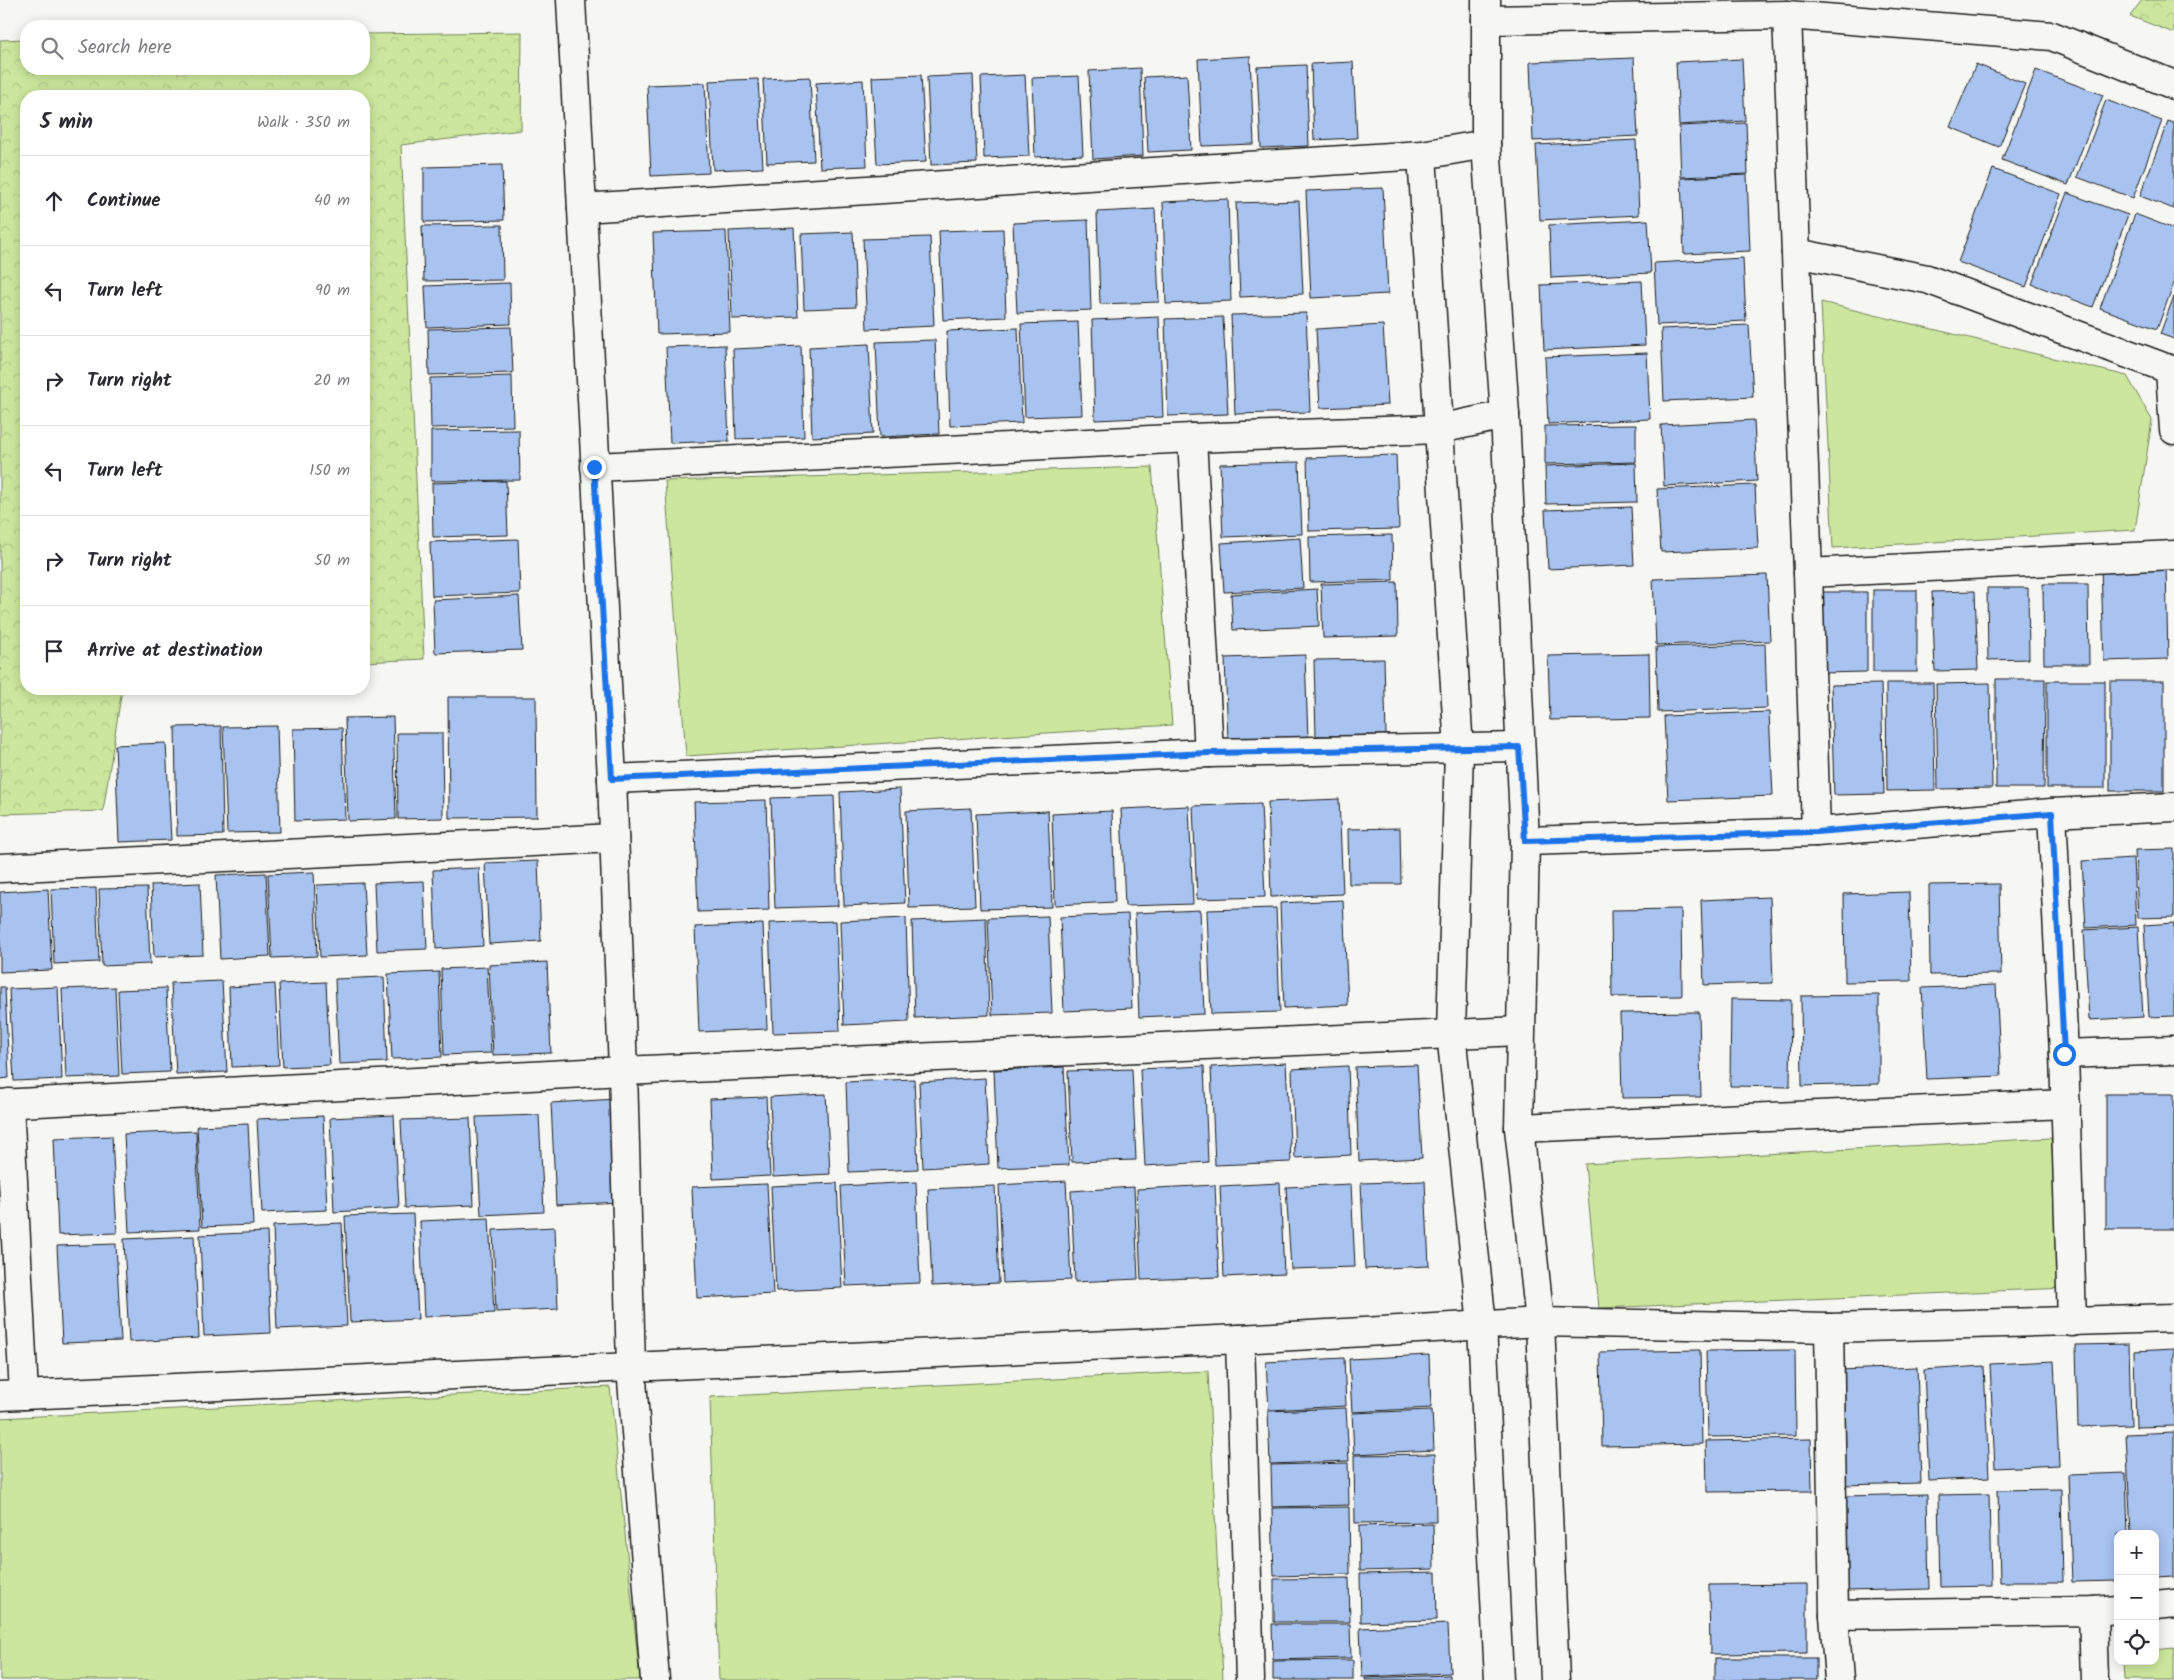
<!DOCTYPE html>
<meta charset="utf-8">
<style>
:root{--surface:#fff;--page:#f2f2f3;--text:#2b2b33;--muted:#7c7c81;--line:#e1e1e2}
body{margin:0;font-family:Kalam,sans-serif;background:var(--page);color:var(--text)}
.controls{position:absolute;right:15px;bottom:15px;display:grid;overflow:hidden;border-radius:10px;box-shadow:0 2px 12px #0003}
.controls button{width:45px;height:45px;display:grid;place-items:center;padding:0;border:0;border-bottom:1px solid var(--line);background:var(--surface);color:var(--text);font:25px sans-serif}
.stop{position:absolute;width:15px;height:15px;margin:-11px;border:4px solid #1a73e8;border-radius:50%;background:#fff}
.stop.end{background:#1a73e8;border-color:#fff;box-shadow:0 1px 5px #0008}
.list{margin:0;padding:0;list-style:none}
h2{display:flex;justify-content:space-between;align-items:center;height:65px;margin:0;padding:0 20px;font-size:21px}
h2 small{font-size:16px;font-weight:400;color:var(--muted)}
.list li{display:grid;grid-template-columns:32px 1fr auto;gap:15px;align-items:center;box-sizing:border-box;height:90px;padding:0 20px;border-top:1px solid var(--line)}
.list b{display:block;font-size:19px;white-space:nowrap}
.list em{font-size:16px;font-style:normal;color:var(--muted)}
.icon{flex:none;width:28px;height:28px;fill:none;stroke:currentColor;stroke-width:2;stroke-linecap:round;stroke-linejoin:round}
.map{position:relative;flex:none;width:2174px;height:1680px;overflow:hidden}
.search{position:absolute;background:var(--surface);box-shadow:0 2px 12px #0003;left:20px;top:20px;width:350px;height:55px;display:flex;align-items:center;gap:12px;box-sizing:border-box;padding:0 18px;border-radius:20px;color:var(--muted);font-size:19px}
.panel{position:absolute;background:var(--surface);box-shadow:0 2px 12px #0003;left:20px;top:90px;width:350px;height:605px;border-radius:20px}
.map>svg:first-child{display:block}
.forest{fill:url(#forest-crowns);stroke:#74825c}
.green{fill:#cce79d;stroke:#74825c}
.building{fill:#a8c3f0;stroke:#1c1c1c}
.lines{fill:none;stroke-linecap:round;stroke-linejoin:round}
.street-casing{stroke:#1c1c1c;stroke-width:31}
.street{stroke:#f6f6f2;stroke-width:28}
.route{stroke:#1a73e8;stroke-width:6}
</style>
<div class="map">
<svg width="2174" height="1680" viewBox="0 0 2174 1680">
<defs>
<pattern id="forest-crowns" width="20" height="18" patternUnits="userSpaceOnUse" patternTransform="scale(1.25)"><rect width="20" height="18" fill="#cce79d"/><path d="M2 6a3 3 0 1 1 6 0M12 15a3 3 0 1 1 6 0" fill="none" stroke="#afc687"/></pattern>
</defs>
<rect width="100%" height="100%" fill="#f6f6f2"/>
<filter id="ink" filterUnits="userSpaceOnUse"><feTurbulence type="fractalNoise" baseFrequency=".02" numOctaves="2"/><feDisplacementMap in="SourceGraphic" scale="10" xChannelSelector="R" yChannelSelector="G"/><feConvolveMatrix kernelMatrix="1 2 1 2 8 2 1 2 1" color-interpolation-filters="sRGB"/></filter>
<g filter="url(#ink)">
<!-- forest -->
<g class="forest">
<polygon points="2142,0 2174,0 2174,33 2130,16"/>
<polygon points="522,32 521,130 401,145 424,659 364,662 364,96 26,96 26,689 122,689 103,811 0,814 0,40 26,39 26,69 364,69 364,34"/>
</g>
<!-- green -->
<g class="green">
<polygon points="1821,302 2127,376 2152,420 2135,530 1833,548"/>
<polygon points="1152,467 1172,725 686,756 665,481"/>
<polygon points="2051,1138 2066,1288 1599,1308 1585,1164"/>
<polygon points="1208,1371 1223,1680 719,1680 710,1397"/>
<polygon points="610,1387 640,1680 0,1680 0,1418"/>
<polygon points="2174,1648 2174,1680 2125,1680 2124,1661 2155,1661 2155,1650"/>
</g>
<!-- building -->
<g class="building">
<polygon points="1250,56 1254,144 1202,146 1198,59"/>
<polygon points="1634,58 1638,136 1533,141 1530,62"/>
<polygon points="1742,59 1745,121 1679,125 1676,62"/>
<polygon points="1353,62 1357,138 1314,140 1311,64"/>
<polygon points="1976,64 2025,84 1999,147 1950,127"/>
<polygon points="1306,65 1309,146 1261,148 1257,67"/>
<polygon points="1140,68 1143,156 1093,159 1089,71"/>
<polygon points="2036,70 2103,95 2068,185 2002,160"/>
<polygon points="921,75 926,162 877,164 872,77"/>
<polygon points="973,75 977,163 931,165 927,77"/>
<polygon points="1025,75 1029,156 984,158 981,77"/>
<polygon points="1187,75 1191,150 1148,152 1144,77"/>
<polygon points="1079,76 1083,155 1035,157 1032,78"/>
<polygon points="810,77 814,161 767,163 763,79"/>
<polygon points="758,79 763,168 713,170 709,81"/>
<polygon points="863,80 867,166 820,168 816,83"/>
<polygon points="705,83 709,173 651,176 647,85"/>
<polygon points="2106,100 2162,121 2133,198 2077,177"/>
<polygon points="2168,121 2174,123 2174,209 2140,196"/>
<polygon points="1746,123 1748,174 1681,177 1679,126"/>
<polygon points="1636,140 1639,215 1540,220 1536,145"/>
<polygon points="502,165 504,220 424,222 424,167"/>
<polygon points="1993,169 2061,194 2026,287 1958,262"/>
<polygon points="1747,175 1750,251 1684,254 1681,178"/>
<polygon points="1383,188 1388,294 1311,298 1306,191"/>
<polygon points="2067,193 2128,215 2093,307 2032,284"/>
<polygon points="1228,199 1231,301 1166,304 1163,202"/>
<polygon points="1299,201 1303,294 1240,297 1236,203"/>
<polygon points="1155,209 1159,302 1100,304 1097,212"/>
<polygon points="2135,214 2174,229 2174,283 2157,329 2100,308"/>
<polygon points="1088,220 1091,310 1017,313 1013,223"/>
<polygon points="1648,220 1651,273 1551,278 1549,225"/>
<polygon points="502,225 503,280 424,281 422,226"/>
<polygon points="794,228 798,317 732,319 729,231"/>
<polygon points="1003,229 1006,317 943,320 939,231"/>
<polygon points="726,231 730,332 657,334 653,233"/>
<polygon points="853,232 856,307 804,309 801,234"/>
<polygon points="930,237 934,326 867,329 863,239"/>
<polygon points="1743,258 1746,321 1657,325 1654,263"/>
<polygon points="1642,281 1645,345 1544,350 1541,285"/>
<polygon points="510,283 511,324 427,327 425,286"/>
<polygon points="2174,296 2174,339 2160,334"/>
<polygon points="1306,313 1310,412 1235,414 1231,315"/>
<polygon points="1159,317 1163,417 1095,420 1092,320"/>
<polygon points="1223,317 1228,414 1168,416 1165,319"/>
<polygon points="1078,322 1082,415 1025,417 1021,324"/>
<polygon points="1383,325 1388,405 1320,408 1316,329"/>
<polygon points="1749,325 1753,397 1664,401 1661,329"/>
<polygon points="511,327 513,373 429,375 428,329"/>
<polygon points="1018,328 1022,423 950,426 947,331"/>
<polygon points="935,340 939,434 880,437 876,342"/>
<polygon points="869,344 873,434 812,437 809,347"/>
<polygon points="725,345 729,441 670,443 666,347"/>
<polygon points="801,346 804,437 736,439 733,349"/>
<polygon points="1647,353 1650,419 1548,424 1545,357"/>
<polygon points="512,376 513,426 431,428 430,378"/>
<polygon points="1754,420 1757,481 1664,486 1661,425"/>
<polygon points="1636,425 1636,462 1545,464 1545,426"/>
<polygon points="519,430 520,480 431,481 431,431"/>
<polygon points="1396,455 1399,529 1309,531 1307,458"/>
<polygon points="1299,462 1302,534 1223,537 1220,464"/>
<polygon points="1636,463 1637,502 1546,504 1545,466"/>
<polygon points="506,481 508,535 433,537 432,483"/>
<polygon points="1755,485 1758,548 1661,552 1657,489"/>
<polygon points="1631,507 1634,565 1548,569 1545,510"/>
<polygon points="1392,535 1393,580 1310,582 1309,537"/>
<polygon points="1300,538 1303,588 1224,592 1221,543"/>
<polygon points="518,539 520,593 432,596 430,542"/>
<polygon points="2166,565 2168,659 2104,661 2101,567"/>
<polygon points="1767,575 1770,641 1656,645 1653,579"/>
<polygon points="1397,582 1398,636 1323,638 1321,584"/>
<polygon points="2043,584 2088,584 2089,664 2044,664"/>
<polygon points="1987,588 2028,588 2029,659 1988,660"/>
<polygon points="1317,589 1319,626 1233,630 1231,594"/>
<rect x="1873" y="590" width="44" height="82"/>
<polygon points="1975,591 1978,670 1935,671 1932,592"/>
<polygon points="1821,592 1867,592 1867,672 1821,673"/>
<polygon points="519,596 522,650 435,653 433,600"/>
<polygon points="1765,644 1767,708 1658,712 1656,647"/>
<polygon points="1649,654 1650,718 1550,720 1548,656"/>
<polygon points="1305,655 1308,738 1228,741 1225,658"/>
<polygon points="1384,659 1386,735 1316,736 1314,660"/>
<polygon points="1996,679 2045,679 2044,788 1996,788"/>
<rect x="2047" y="681" width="58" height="107"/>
<rect x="2110" y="681" width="54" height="110"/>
<polygon points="1886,683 1933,683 1935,790 1887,791"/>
<polygon points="1990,683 1992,788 1938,789 1936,684"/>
<polygon points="1881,684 1884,794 1834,795 1831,685"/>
<polygon points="448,697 536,697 537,817 449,818"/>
<polygon points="1769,712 1773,796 1668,800 1664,716"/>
<polygon points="393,717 396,819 348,821 345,718"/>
<polygon points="221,726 223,835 177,836 175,727"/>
<polygon points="277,726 280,832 227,833 223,727"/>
<polygon points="342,728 345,819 295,821 293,729"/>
<polygon points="397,733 442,733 443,818 398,819"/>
<polygon points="166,743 171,840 119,842 115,745"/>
<polygon points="900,789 905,903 844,906 840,792"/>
<polygon points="834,796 838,906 775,908 771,798"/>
<polygon points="1339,799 1343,894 1271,897 1268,802"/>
<polygon points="766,800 769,910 698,912 694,802"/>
<polygon points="1261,804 1265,897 1197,899 1193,806"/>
<polygon points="1189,806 1193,904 1125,906 1121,809"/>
<polygon points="971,808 975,906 909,908 906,811"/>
<polygon points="1048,811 1052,907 980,909 976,814"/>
<polygon points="1112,811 1115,902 1055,905 1052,814"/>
<polygon points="1400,828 1401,884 1349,884 1348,829"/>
<polygon points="2174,849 2174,917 2138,918 2135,850"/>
<polygon points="2133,858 2136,925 2086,928 2082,861"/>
<polygon points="538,861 541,941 489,944 485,863"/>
<polygon points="479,868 483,946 436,949 433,870"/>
<polygon points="314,872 317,956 272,958 268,874"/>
<polygon points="266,873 270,956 220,959 216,875"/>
<polygon points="424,881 427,949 377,951 374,883"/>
<polygon points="200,883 203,955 154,957 151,885"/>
<polygon points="363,883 367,955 320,957 317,885"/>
<polygon points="1999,884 2001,974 1930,975 1929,885"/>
<polygon points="96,888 99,962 54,964 51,889"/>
<polygon points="147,888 150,964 102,966 99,889"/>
<polygon points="48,889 52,970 0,972 0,892"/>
<polygon points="1909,892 1911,981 1845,982 1844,894"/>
<polygon points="1770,897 1773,983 1704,985 1701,900"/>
<polygon points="1343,900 1348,1005 1284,1008 1280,903"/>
<polygon points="1276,908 1280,1012 1211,1014 1207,910"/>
<polygon points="1681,909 1682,996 1612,997 1611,910"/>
<polygon points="1200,910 1204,1014 1139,1017 1135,913"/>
<polygon points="1128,914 1132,1008 1064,1011 1060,917"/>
<polygon points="1048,916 1052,1013 992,1015 988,918"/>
<polygon points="906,918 909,1022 844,1025 840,921"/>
<polygon points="986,918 989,1015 915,1018 912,921"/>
<polygon points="836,921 840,1031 773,1033 769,923"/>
<polygon points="2174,923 2174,1016 2149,1017 2144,925"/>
<polygon points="763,924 767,1029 699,1032 695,927"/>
<polygon points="2138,927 2143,1017 2089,1020 2084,930"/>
<polygon points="547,962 551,1053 493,1055 489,965"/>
<polygon points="487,967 491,1053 444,1055 441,969"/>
<polygon points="439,972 442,1057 392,1059 388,974"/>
<polygon points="384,977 387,1062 339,1064 335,979"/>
<polygon points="222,981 227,1072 176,1074 171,983"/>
<polygon points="326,982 330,1065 283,1067 279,984"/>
<polygon points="275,984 279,1065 232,1067 229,987"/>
<polygon points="1996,985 2001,1076 1927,1079 1922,988"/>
<polygon points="0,987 5,987 9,1078 0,1079"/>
<polygon points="58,987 62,1079 14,1081 9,989"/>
<polygon points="115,987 119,1076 66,1078 62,989"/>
<polygon points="166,988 170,1072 122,1074 118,990"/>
<polygon points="1879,995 1879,1084 1802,1086 1801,996"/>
<polygon points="1731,999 1791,1000 1790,1087 1730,1086"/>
<polygon points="1699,1012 1701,1097 1622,1098 1620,1013"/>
<polygon points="1286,1063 1291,1162 1215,1165 1211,1067"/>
<polygon points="1417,1065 1422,1158 1359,1161 1355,1067"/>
<polygon points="1204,1066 1208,1162 1145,1166 1140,1069"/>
<polygon points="1348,1066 1351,1155 1295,1158 1292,1069"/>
<polygon points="1064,1067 1069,1165 998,1168 994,1070"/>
<polygon points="1132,1069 1136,1160 1072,1162 1068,1071"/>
<polygon points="985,1078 989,1164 923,1168 919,1082"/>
<polygon points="914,1079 918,1169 849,1172 846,1082"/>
<polygon points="826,1094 830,1174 773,1177 770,1097"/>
<rect x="2106" y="1094" width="68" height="135"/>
<polygon points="766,1097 770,1176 713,1179 710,1099"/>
<polygon points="616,1099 622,1202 556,1205 551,1103"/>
<polygon points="394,1115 399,1208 334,1212 330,1118"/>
<polygon points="539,1115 544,1212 481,1215 476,1117"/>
<polygon points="323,1116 327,1210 262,1213 257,1119"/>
<polygon points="470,1118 474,1205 405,1208 401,1120"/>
<polygon points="248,1124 253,1225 202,1227 197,1126"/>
<polygon points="196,1131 200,1229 129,1232 124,1134"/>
<polygon points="112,1136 117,1233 58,1235 54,1138"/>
<polygon points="1066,1181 1071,1280 1003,1283 999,1185"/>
<polygon points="1425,1181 1429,1266 1365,1269 1361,1183"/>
<polygon points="916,1182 920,1283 846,1286 841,1186"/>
<polygon points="837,1183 842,1288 776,1291 771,1186"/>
<polygon points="1280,1183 1284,1274 1224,1277 1220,1186"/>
<polygon points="767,1184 773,1294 697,1298 692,1187"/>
<polygon points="1351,1184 1355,1267 1291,1269 1286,1187"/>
<polygon points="1215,1185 1219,1277 1141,1280 1137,1189"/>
<polygon points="995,1186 999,1283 932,1286 928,1189"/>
<polygon points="1134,1187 1138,1279 1075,1282 1071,1191"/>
<polygon points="413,1214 418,1319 350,1322 345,1216"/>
<polygon points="489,1218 494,1313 424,1317 420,1221"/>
<polygon points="342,1223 347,1326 277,1329 273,1226"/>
<polygon points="555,1227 558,1309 496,1312 493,1230"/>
<polygon points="267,1232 271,1333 204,1336 200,1235"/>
<polygon points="194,1236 199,1338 129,1342 124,1239"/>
<polygon points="116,1244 121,1341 62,1343 57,1246"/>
<polygon points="2129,1344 2131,1425 2078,1427 2076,1345"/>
<polygon points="2174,1349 2174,1426 2136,1427 2134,1351"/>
<polygon points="1700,1350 1702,1444 1602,1446 1600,1352"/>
<polygon points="1795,1350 1796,1436 1708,1437 1706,1351"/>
<polygon points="1429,1355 1431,1408 1352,1412 1349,1359"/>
<polygon points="1344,1358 1346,1406 1269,1410 1266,1362"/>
<polygon points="2054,1361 2059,1465 1995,1468 1990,1364"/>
<polygon points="1984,1366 1989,1478 1929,1481 1924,1370"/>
<polygon points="1917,1367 1921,1483 1843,1485 1839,1370"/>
<polygon points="1346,1408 1349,1461 1270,1464 1268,1411"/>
<polygon points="1432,1410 1434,1450 1354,1454 1352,1413"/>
<polygon points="2174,1432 2174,1577 2155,1578 2155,1534 2131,1534 2126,1434"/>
<polygon points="1811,1439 1812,1491 1707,1492 1706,1441"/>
<polygon points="1435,1454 1436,1522 1355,1523 1354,1455"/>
<polygon points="1348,1463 1349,1505 1272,1507 1271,1465"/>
<polygon points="2126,1473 2128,1534 2118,1534 2118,1581 2072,1582 2068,1475"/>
<polygon points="2061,1489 2063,1582 2000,1582 1998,1490"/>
<polygon points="1927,1494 1929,1589 1848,1591 1845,1496"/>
<polygon points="1989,1494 1991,1586 1940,1587 1938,1495"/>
<polygon points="1349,1507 1350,1574 1274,1576 1272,1508"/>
<polygon points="1433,1524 1434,1569 1360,1571 1359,1526"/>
<polygon points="1436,1572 1437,1620 1361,1622 1360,1574"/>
<polygon points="1349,1578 1350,1622 1274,1622 1274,1579"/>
<polygon points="1807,1584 1807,1653 1710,1654 1709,1585"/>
<polygon points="1272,1624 1350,1624 1351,1658 1273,1660"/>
<polygon points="1448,1624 1450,1673 1362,1677 1360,1628"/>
<rect x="1715" y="1658" width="101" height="22"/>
<polygon points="1353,1660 1353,1680 1273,1680 1273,1661"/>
<polygon points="1450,1675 1450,1680 1365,1680 1365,1678"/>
</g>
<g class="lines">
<!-- street casing -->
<g class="street-casing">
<g id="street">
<polyline points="571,0 612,779 623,1071 631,1367 655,1680"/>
<polyline points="1486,0 1486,144 1505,415 1525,841 1519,1128 1540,1322 1555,1680"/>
<polyline points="1787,15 1808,573 1816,832"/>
<polyline points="1486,20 1787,15 2052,36 2174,85"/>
<polyline points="1422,155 1459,750 1451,1033 1482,1325 1499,1680"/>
<polyline points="582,208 1422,155 1486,144"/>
<polyline points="1796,253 1927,279 2174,371"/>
<polyline points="2170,370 2174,430"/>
<polyline points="1192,438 1209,753"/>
<polyline points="595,467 1192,438 1439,429 1505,415"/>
<polyline points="1808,573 2174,555"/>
<polyline points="612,779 1209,753 1519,747"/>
<polyline points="2052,813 2064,1054 2072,1322"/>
<polyline points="1525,841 1816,832 2052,813 2174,807"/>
<polyline points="0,868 614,838"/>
<polyline points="2064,1054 2174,1050"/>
<polyline points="9,1103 24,1395"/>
<polyline points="0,1104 623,1071 1520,1031"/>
<polyline points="1519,1128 2066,1104"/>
<polyline points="1829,1328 1834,1615 1839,1680"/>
<polyline points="1240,1339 1250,1680"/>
<polyline points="0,1396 1240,1339 1540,1322 1829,1328 2174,1318"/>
<polyline points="2155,1606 2174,1604"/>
<polyline points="2093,1611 2095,1680"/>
<polyline points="1834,1615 2093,1611 2118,1609"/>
</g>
</g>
<!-- street -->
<use href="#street" class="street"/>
</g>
</g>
<g class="lines" filter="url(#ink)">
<!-- route -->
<polyline class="route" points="594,467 612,779 1209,753 1519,747 1525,841 1816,832 2052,813 2064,1054"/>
</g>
</svg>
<div class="controls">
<button>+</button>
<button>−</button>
<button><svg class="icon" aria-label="locate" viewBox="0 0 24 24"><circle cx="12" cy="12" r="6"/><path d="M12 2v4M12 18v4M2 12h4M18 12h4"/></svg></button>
</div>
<div class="stop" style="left:2064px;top:1054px"></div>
<div class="stop end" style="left:594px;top:467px"></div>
<div class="search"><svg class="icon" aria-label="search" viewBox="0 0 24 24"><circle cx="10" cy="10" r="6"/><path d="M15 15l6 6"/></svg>Search here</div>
<section class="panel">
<h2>5 min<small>Walk · 350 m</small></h2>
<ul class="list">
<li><svg class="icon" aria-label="ahead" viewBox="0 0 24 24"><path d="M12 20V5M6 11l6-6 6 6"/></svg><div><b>Continue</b></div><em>40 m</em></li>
<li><svg class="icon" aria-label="left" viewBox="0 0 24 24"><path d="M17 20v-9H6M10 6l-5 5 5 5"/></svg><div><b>Turn left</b></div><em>90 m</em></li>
<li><svg class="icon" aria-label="right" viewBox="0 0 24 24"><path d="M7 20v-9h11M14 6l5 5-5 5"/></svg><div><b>Turn right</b></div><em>20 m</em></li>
<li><svg class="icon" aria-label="left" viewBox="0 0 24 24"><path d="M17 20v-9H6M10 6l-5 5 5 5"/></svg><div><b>Turn left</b></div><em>150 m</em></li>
<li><svg class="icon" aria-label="right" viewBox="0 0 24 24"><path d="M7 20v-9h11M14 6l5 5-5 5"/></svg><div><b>Turn right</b></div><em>50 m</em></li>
<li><svg class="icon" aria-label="arrive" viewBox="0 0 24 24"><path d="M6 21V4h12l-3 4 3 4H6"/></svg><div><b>Arrive at destination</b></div></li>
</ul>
</section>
</div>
